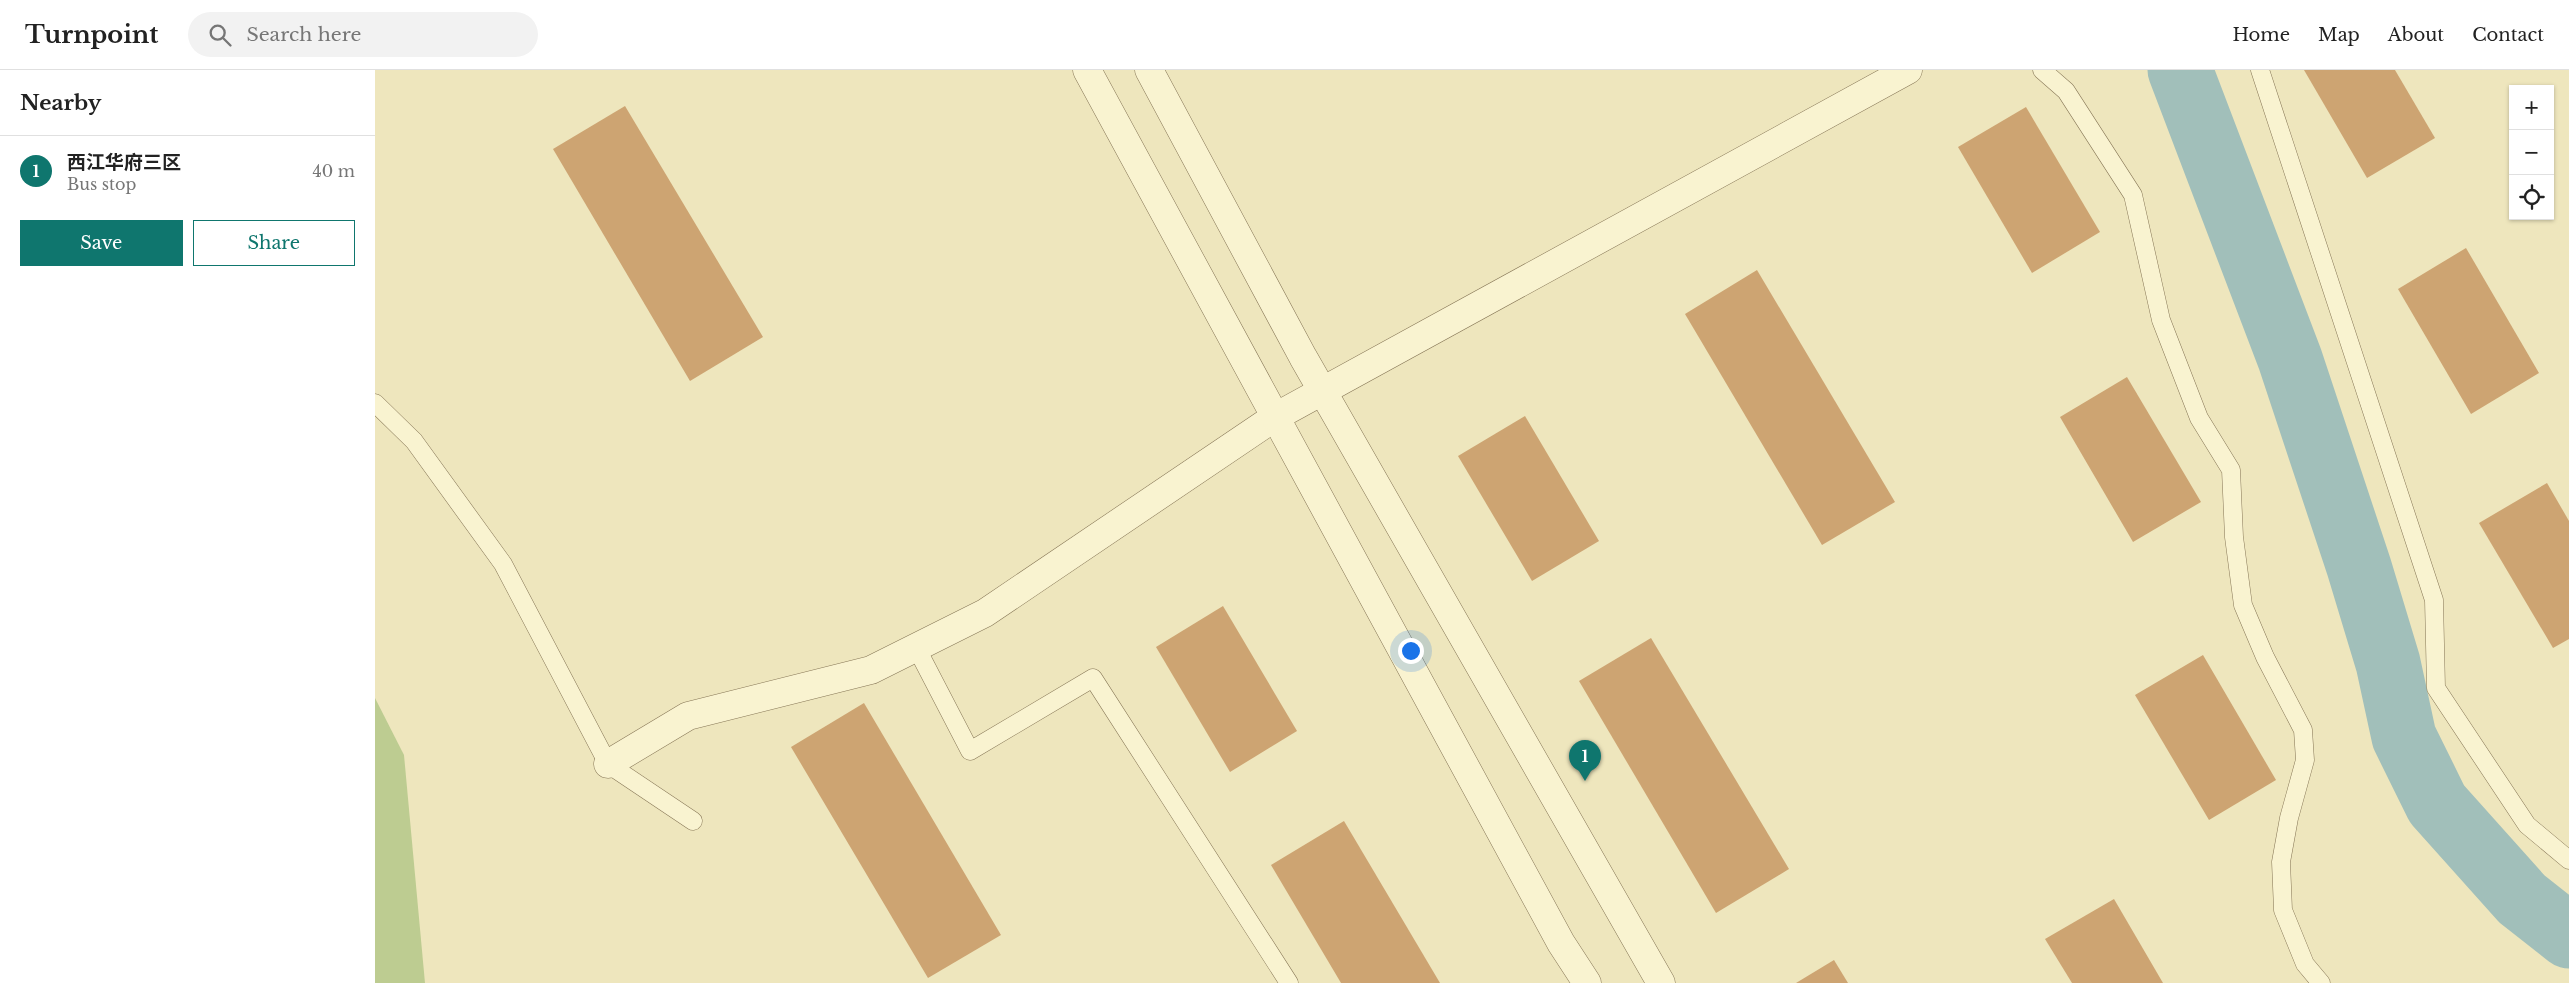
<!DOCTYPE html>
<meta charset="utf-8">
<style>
:root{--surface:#fff;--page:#f2f2f2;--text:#222;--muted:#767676;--line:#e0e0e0;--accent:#0f766e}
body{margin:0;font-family:"Libre Baskerville","Noto Sans SC",serif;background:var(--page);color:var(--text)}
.controls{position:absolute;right:15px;top:15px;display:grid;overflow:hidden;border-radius:0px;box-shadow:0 1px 4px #0004}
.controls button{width:45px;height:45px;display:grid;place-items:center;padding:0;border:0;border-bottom:1px solid var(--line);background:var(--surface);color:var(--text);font:25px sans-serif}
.you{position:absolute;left:1035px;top:580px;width:18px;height:18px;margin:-12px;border:4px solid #fff;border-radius:50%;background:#1a73e8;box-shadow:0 0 0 8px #1a73e833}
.badge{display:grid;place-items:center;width:32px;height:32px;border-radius:50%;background:var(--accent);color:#fff;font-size:16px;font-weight:700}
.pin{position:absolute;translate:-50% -41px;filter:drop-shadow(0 1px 2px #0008)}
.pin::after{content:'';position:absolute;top:26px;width:18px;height:15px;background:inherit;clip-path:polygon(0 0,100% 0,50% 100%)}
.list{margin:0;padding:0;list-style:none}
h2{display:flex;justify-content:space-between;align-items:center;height:65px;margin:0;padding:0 20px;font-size:21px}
h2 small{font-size:16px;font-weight:400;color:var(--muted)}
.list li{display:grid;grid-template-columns:32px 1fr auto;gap:15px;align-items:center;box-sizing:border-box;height:70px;padding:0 20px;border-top:1px solid var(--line)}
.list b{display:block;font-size:19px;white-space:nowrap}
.list p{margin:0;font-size:16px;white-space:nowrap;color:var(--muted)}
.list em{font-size:16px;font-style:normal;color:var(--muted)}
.actions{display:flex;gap:10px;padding:15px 20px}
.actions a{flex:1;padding:11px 0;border:1px solid var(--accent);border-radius:0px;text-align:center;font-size:18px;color:var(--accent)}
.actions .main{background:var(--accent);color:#fff}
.icon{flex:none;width:28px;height:28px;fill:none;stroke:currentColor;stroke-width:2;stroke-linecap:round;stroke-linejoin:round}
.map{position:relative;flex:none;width:2194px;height:913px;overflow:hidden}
header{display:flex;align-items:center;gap:30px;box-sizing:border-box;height:70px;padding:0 25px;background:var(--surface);border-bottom:1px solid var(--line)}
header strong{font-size:24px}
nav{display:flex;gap:28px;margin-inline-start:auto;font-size:18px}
.search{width:350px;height:45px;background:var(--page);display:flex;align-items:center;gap:12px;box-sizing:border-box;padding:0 18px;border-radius:28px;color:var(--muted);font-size:19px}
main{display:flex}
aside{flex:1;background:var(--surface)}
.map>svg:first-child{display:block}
.green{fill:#bdcc91}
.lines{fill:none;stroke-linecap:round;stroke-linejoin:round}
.river{stroke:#a1bfba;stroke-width:65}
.building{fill:#cda472}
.service-casing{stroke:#867656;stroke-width:19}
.minor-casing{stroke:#867656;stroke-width:29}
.tertiary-casing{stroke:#867656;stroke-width:29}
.service{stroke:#f9f3d0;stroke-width:18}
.minor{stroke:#f9f3d0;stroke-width:28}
.tertiary{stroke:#f9f3d0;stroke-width:28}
</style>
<header>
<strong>Turnpoint</strong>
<div class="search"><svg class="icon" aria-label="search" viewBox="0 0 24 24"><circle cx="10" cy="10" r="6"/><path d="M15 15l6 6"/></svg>Search here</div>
<nav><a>Home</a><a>Map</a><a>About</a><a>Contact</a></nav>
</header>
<main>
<aside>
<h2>Nearby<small></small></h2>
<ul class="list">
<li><span class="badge">1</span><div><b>西江华府三区</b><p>Bus stop</p></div><em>40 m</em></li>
</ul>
<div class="actions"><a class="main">Save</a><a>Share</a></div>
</aside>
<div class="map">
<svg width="2194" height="913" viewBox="0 0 2194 913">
<rect width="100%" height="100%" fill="#eee6bd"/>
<!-- green -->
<polygon class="green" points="0,628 29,685 50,913 0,913"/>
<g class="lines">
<!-- river -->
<polyline class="river" points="1805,0 1915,289 1984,497 2013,593 2029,667 2062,734 2147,829 2194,866"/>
</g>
<!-- building -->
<g class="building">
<polygon points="1929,0 2020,0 2060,68 1992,108"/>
<polygon points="250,36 388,267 315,311 178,79"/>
<polygon points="1651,37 1725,162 1657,203 1583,77"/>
<polygon points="2091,178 2164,303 2096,344 2023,219"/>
<polygon points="1382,200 1520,432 1447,475 1310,244"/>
<polygon points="1752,307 1826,432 1758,472 1685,347"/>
<polygon points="1150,346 1224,471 1157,511 1083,386"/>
<polygon points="2172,413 2194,451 2194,569 2178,578 2104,453"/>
<polygon points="848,536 922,661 855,702 781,577"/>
<polygon points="1276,568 1414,799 1341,843 1204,611"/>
<polygon points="1828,585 1901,710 1834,750 1760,625"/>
<polygon points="489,633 626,865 553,908 416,677"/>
<polygon points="969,751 1065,913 966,913 896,795"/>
<polygon points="1739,829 1788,913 1697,913 1670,869"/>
<polygon points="1459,890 1473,913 1421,913"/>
</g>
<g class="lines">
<!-- service casing -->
<g class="service-casing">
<g id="service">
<polyline points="1667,0 1691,21 1758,125 1786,250 1824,348 1856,400 1859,467 1868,535 1890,587 1928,660 1930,690 1914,748 1906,792 1908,840 1930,894 1946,913"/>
<polyline points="1885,0 2059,530 2061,618 2152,755 2194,790"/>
<polyline points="0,333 39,371 128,494 233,694 318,751"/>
<polyline points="541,577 595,681 718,608 914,913"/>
</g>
</g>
<!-- minor casing -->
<g class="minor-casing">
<polyline id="minor" points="233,694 313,646 496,600 610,543 900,347"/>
</g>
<!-- tertiary casing -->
<g class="tertiary-casing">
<g id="tertiary">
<polyline points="712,0 1186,873 1212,913"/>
<polyline points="774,0 928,287 1286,913"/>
<polyline points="900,347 1533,0"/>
</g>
</g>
<!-- service -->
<use href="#service" class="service"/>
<!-- minor -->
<use href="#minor" class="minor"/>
<!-- tertiary -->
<use href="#tertiary" class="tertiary"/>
</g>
</svg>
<div class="controls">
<button>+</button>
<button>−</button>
<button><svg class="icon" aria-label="locate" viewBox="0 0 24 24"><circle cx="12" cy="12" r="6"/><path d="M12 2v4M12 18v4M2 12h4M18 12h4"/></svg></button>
</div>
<div class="you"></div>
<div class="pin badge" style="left:1210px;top:711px">1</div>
</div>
</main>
